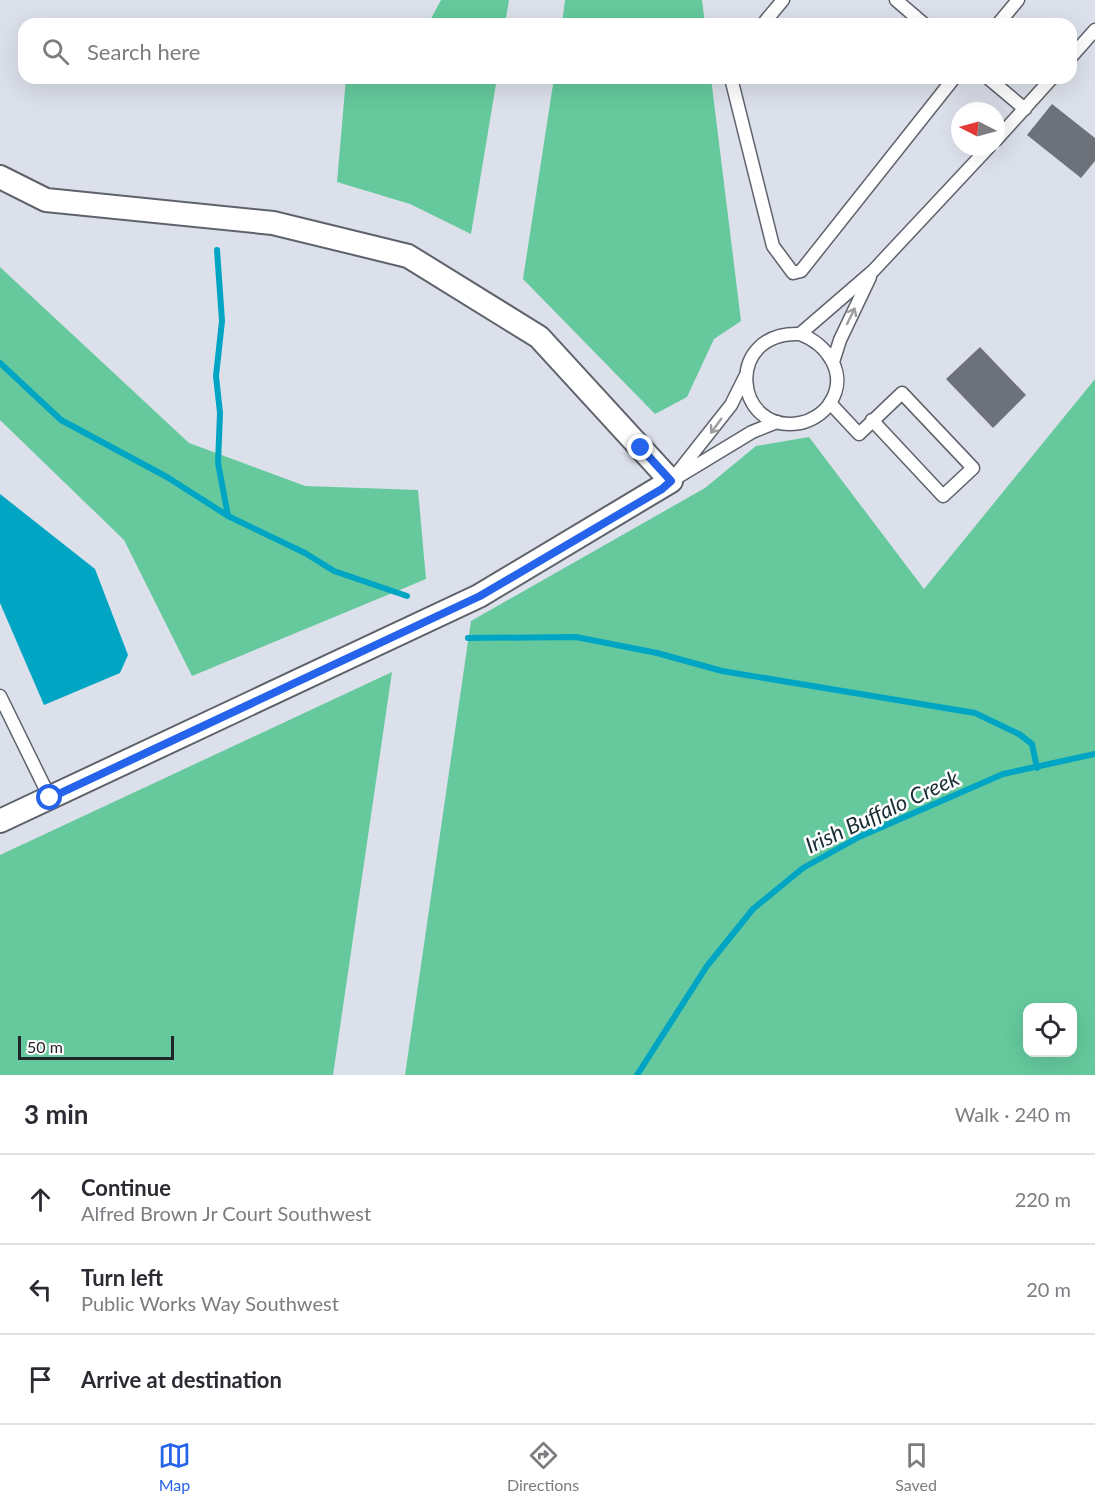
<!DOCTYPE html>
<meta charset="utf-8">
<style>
:root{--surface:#fff;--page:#f7f7f7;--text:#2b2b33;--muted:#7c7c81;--line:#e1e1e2;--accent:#2563eb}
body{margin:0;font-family:Lato,sans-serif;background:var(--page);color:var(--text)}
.controls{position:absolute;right:18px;bottom:18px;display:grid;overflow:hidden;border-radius:12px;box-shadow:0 6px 24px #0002}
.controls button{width:54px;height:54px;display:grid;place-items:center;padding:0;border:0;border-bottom:2px solid var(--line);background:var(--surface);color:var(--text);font:30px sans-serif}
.compass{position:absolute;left:951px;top:102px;width:54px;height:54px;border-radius:50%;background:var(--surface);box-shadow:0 6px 24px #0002;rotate:276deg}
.scale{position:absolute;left:18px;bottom:15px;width:156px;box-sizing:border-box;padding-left:6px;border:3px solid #242529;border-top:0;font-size:16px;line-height:21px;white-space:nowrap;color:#242529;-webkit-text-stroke:4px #fff;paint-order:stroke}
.stop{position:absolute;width:18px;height:18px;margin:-14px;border:4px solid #2563eb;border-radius:50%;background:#fff}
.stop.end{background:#2563eb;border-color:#fff;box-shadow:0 2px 6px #0008}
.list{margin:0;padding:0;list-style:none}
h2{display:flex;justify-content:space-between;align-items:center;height:78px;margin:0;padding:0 24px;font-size:26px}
h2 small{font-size:20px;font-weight:400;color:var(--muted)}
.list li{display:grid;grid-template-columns:39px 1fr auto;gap:18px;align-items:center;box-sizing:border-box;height:90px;padding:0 24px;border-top:2px solid var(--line)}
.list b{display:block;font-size:22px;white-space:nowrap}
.list p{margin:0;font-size:20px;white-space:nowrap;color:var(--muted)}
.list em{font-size:20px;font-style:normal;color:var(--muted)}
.icon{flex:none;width:33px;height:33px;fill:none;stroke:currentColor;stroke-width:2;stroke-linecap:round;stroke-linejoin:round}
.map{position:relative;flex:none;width:1095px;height:1075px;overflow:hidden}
.search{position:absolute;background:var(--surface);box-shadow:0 6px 24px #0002;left:18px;right:18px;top:18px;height:66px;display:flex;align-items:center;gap:15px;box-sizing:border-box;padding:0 21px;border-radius:18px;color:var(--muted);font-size:22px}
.sheet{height:348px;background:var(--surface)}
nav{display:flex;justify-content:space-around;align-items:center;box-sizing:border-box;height:84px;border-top:2px solid var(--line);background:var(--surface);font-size:16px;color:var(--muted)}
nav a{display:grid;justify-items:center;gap:3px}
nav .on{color:var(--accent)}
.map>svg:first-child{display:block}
.green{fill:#65c99d;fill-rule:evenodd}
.water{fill:#00a5c4}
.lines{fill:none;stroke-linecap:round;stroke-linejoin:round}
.stream{stroke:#00a5c4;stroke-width:6}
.building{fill:#6d717a}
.service-casing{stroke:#5e626b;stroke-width:15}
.minor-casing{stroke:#5e626b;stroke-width:26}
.service{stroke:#fff;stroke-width:12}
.minor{stroke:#fff;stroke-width:22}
.oneway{stroke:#9c9d9f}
.route{stroke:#2563eb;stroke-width:8}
.labels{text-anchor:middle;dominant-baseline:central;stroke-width:5;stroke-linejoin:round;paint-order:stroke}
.water-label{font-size:22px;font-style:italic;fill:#172d33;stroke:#fff}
</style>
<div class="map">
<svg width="1095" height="1075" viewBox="0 0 1095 1075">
<rect width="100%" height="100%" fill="#dce0ea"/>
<!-- green -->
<g class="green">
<polygon points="441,0 509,0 505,24 428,24"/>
<polygon points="565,0 702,0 705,24 562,24"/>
<polygon points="346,78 497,78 471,234 410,204 337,182"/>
<polygon points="554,78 711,78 741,321 714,339 687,397 655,414 523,279"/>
<polygon points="0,267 189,443 305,486 418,490 426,579 192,676 124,540 0,420"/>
<path d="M1095,379v696h-690l66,-454 234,-133 51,-42 53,-9 115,152zM1028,1008h44v44h-44z"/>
<polygon points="392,672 333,1075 0,1075 0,855"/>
</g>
<!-- water -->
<polygon class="water" points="0,494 95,569 128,655 120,673 44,705 0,603"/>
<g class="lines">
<!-- stream -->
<g class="stream">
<polyline points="217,250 222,321 216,376 220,413 218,463 228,516"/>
<polyline points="0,363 61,420 167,477 228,516 305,553 334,571 407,596"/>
<polyline points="468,638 576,637 657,653 722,671 975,713 1019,734 1032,744 1037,768"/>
<polyline points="637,1075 707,966 753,909 803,868 859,837 1003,774 1095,754"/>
</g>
</g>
<!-- building -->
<g class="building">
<polygon points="1052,104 1095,138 1095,161 1081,178 1027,135"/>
<polygon points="980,347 1026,395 993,428 946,379"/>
</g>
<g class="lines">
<!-- service casing -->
<g class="service-casing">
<g id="service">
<polyline points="896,0 924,24"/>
<polyline points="763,24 783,0"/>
<polyline points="998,24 1018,0"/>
<polyline points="1071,57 1095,30"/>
<polyline points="731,78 773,246 793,273 801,271 954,78"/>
<polyline points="988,78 1025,109"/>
<polyline points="996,140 1052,78"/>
<path d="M800,334c27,10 49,40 30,69 -6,10 -19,18 -30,20 -66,12 -77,-92 0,-89l73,-63 116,-124"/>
<polyline points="833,362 840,340 870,277"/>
<polyline points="745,377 731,405 671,481 752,432 777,422"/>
<polyline points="830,403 859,434 902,393 973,468 943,496 872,420"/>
<polyline points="0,696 50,798"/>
</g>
</g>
<!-- minor casing -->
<g class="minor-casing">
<polyline id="minor" points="0,177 46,200 273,223 408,256 539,337 671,481 479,596 0,821"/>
</g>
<!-- service -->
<use href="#service" class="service"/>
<!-- minor -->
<use href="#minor" class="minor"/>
</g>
<!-- one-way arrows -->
<defs><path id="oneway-shaft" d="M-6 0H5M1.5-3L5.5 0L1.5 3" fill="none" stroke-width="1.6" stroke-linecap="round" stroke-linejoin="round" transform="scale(1.5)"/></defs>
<g class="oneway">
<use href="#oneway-shaft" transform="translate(851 316) rotate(-64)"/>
<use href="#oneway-shaft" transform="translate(716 426) rotate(126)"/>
</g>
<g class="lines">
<!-- route -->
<polyline class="route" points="50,798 480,596 662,489 671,481 641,448"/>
</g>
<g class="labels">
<!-- water labels -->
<g class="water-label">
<text transform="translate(882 811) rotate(-25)">Irish Buffalo Creek</text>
</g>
</g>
</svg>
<div class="controls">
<button><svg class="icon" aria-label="locate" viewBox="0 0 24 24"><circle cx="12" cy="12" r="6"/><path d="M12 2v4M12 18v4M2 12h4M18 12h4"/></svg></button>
</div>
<svg class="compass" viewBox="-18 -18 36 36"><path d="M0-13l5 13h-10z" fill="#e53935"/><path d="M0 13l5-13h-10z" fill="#7c7c81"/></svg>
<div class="scale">50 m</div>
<div class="stop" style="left:50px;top:798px"></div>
<div class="stop end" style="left:641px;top:448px"></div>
<div class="search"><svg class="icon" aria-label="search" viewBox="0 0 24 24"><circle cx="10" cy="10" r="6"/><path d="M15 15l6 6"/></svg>Search here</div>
</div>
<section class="sheet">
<h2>3 min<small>Walk · 240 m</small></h2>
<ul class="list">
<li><svg class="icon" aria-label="ahead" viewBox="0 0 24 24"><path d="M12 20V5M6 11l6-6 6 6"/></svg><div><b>Continue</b><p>Alfred Brown Jr Court Southwest</p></div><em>220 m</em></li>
<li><svg class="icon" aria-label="left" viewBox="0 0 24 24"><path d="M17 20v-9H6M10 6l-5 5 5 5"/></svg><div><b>Turn left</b><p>Public Works Way Southwest</p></div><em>20 m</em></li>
<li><svg class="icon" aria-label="arrive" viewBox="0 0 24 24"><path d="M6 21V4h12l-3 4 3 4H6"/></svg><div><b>Arrive at destination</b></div></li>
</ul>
</section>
<nav>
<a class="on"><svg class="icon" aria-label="map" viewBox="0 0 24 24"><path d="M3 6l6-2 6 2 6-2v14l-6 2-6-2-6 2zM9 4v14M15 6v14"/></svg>Map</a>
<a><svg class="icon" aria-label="directions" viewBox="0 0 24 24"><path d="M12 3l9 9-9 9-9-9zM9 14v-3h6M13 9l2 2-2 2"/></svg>Directions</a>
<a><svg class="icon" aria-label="saved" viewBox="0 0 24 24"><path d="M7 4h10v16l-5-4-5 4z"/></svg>Saved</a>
</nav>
